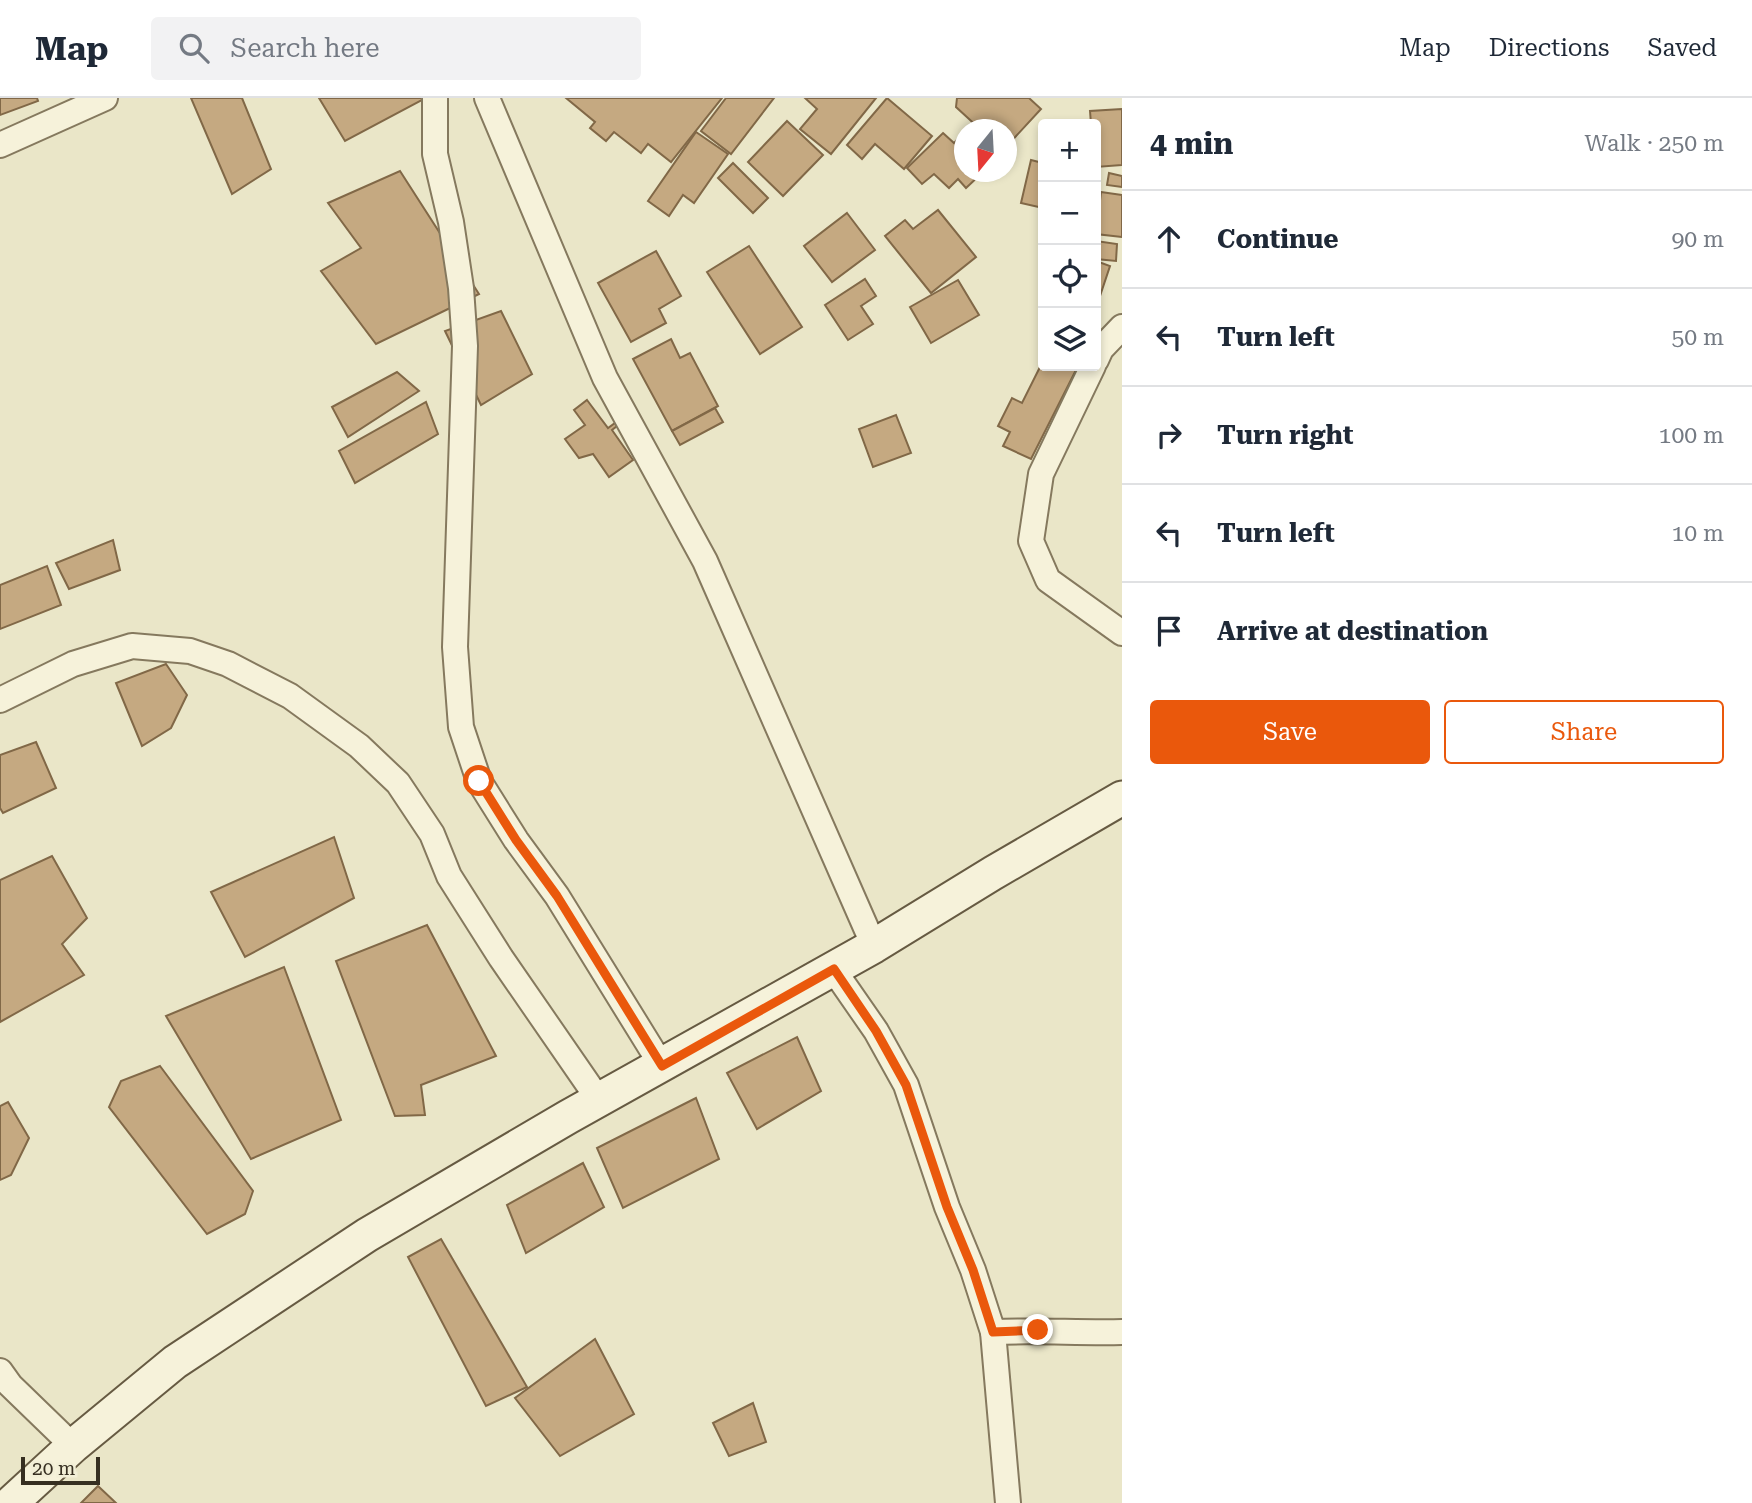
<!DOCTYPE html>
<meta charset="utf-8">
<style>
:root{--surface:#fff;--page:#f2f2f3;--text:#1f2937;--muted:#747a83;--line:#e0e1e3;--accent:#ea580c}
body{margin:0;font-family:"Roboto Serif",serif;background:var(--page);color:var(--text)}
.controls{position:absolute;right:21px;top:21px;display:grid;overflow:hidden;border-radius:7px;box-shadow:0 4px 10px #0003}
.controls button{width:63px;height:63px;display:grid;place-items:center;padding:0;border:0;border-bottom:2px solid var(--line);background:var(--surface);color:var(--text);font:35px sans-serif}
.compass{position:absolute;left:954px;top:21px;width:63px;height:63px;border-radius:50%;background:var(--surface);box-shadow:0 4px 10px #0003;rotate:198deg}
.scale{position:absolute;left:21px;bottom:18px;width:79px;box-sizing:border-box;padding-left:7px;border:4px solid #362f21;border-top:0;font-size:19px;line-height:24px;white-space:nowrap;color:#362f21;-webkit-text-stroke:5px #f2efd7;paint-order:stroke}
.stop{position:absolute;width:21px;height:21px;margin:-16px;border:5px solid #ea580c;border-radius:50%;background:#fff}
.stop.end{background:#ea580c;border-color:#fff;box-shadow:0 2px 7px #0008}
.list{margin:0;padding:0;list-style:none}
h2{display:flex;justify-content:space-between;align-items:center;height:91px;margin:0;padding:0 28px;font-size:30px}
h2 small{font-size:23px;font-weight:400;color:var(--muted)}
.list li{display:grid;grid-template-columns:46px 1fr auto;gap:21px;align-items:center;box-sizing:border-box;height:98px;padding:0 28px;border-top:2px solid var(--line)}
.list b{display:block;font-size:26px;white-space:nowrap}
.list em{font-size:23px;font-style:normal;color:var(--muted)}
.actions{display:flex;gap:14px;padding:21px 28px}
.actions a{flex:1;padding:16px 0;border:2px solid var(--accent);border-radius:7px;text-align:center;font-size:24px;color:var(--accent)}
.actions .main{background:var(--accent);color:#fff}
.icon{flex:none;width:38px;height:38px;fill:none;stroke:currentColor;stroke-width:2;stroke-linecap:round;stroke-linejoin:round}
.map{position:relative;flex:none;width:1122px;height:1405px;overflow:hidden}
header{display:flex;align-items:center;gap:42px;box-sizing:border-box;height:98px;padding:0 35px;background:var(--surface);border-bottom:2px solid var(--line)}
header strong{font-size:33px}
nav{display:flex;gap:38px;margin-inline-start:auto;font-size:24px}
.search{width:490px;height:63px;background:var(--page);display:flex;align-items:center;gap:18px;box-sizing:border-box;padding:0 24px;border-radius:7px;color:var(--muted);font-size:26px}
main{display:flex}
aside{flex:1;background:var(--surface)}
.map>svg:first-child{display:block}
.building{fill:#c5a981;stroke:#816847;stroke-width:2}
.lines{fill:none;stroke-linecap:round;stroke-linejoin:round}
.minor-casing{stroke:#85795e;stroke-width:28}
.secondary-casing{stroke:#665a42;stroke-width:37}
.minor{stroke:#f6f2da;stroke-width:24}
.secondary{stroke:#f6f2da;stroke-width:33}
.route{stroke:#ea580c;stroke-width:9}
</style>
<header>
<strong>Map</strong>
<div class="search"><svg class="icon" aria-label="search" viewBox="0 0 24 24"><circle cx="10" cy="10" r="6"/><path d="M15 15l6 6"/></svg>Search here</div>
<nav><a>Map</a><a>Directions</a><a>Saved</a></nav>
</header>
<main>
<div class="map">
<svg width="1122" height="1405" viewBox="0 0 1122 1405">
<rect width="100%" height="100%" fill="#eae6c8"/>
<!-- building -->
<g class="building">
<polygon points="0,0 37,0 38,3 0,17"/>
<polygon points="191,0 242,0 271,71 232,96"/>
<polygon points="319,0 424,0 424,1 345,43"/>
<polygon points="566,0 722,0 671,64 648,46 641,55 614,34 606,43 590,30 595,24"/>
<polygon points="726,0 774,0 731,56 701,33"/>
<polygon points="876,0 831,56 800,31 817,11 805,0"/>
<polygon points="887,0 932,38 904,71 875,46 862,61 847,47"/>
<polygon points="957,0 1029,0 1041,11 1006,49 1006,32 981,32 956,9"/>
<polygon points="1122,11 1122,67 1096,69 1096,26 1091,26 1090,13"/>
<polygon points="787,23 823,57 783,98 748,64"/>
<polygon points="696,34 728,56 694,105 683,97 669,118 648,103"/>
<polygon points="943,35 954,45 964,35 964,74 983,74 966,90 958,81 949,90 934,76 922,86 907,70"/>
<polygon points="1031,62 1043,65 1043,110 1021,105"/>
<polygon points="733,65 768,100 753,115 718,80"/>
<polygon points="400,73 479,196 376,246 321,173 361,150 328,105"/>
<polygon points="1109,75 1122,78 1122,89 1107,87"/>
<polygon points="1101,94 1122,97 1122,139 1096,136"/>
<polygon points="938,112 976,159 931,195 885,138 905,122 913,131"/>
<polygon points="847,115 875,152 832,184 804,148"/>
<polygon points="1096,143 1117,146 1116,163 1096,161"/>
<polygon points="749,148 802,229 760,256 707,174"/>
<polygon points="656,153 681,198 659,211 666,225 631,244 598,185"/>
<polygon points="1096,163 1110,168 1096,210"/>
<polygon points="865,181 876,198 861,208 873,226 848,242 825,207"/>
<polygon points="958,182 979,217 931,245 910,209"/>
<polygon points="501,213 532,276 481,307 445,233"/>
<polygon points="671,241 680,260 690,255 718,308 672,333 633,261"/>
<polygon points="1043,263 1043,268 1078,268 1031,361 1003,348 1010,334 998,328 1012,300 1022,305"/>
<polygon points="397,274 419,293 348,339 332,309"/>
<polygon points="587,302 608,330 615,325 617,328 612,332 633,362 609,379 593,356 579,360 565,341 585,327 574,312"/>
<polygon points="426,304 438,336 355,385 339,353"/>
<polygon points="715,310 723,324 680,347 672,333"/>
<polygon points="896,317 911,355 873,369 859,331"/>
<polygon points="113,442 120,472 69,491 56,465"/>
<polygon points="47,468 61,507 0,531 0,487"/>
<polygon points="166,566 187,597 171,630 142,648 116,585"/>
<polygon points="36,644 56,690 3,715 0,710 0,657"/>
<polygon points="334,739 354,800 245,859 211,794"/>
<polygon points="52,758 87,820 62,846 84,877 0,924 0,782"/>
<polygon points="427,827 496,958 421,987 425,1017 395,1018 336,863"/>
<polygon points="284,869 341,1022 251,1061 166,918"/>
<polygon points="797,939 821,993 757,1031 727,975"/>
<polygon points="160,968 253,1093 245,1116 207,1136 109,1009 121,983"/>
<polygon points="696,1000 719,1061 623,1110 597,1050"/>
<polygon points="8,1004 29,1040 11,1077 0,1082 0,1008"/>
<polygon points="583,1065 604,1109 526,1155 507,1107"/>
<polygon points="441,1141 527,1289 486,1308 408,1159"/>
<polygon points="595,1241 634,1316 560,1358 515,1300"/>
<polygon points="753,1305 766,1344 729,1358 713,1325"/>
<polygon points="98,1388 116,1405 81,1405"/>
</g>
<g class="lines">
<!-- minor casing -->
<g class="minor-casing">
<g id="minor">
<polyline points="435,0 435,56 451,124 461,190 465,248 455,549 461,629 479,683 516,742 557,798 662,968"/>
<polyline points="487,0 605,280 705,463 874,848"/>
<polyline points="0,47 105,0"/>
<polyline points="1096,262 1101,251 1122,229"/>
<polyline points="1093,268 1041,376 1031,443 1048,482 1122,535"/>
<polyline points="0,602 73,566 132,548 190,553 228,566 290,598 359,648 398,685 432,736 449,778 501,860 599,1002"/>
<path d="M833,871l43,62 30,54 41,122 26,63 20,62c43,-2 86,1 129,0"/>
<polyline points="993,1234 1008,1405"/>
<polyline points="0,1273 10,1287 73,1348"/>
</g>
</g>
<!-- secondary casing -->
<g class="secondary-casing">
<polyline id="secondary" points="11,1405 73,1348 175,1264 367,1137 568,1019 874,848 993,775 1122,700"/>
</g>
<!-- minor -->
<use href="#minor" class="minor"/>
<!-- secondary -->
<use href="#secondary" class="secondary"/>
</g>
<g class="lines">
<!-- route -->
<polyline class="route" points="479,683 516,742 557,798 662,968 834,871 876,933 906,987 947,1109 973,1172 993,1234 1038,1232"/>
</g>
</svg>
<div class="controls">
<button>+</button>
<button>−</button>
<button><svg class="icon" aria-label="locate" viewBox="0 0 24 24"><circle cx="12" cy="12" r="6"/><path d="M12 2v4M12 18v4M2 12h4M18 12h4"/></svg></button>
<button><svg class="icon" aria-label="layers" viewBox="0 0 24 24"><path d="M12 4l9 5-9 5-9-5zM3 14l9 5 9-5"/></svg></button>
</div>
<svg class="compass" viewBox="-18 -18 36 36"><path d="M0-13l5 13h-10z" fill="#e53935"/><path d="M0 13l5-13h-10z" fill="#747a83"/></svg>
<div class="scale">20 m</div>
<div class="stop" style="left:479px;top:683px"></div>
<div class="stop end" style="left:1038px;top:1232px"></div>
</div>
<aside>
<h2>4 min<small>Walk · 250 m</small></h2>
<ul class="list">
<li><svg class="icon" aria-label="ahead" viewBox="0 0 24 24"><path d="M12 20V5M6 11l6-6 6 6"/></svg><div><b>Continue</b></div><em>90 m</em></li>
<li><svg class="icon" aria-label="left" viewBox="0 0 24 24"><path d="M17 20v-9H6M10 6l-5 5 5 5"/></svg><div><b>Turn left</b></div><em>50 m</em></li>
<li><svg class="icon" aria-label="right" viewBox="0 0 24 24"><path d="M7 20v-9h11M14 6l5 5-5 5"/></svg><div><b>Turn right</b></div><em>100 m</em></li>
<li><svg class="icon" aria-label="left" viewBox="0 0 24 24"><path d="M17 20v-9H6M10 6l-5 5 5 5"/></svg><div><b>Turn left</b></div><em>10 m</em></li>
<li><svg class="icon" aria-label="arrive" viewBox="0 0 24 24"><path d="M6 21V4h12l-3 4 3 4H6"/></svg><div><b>Arrive at destination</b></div></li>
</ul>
<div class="actions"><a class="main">Save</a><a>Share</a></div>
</aside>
</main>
